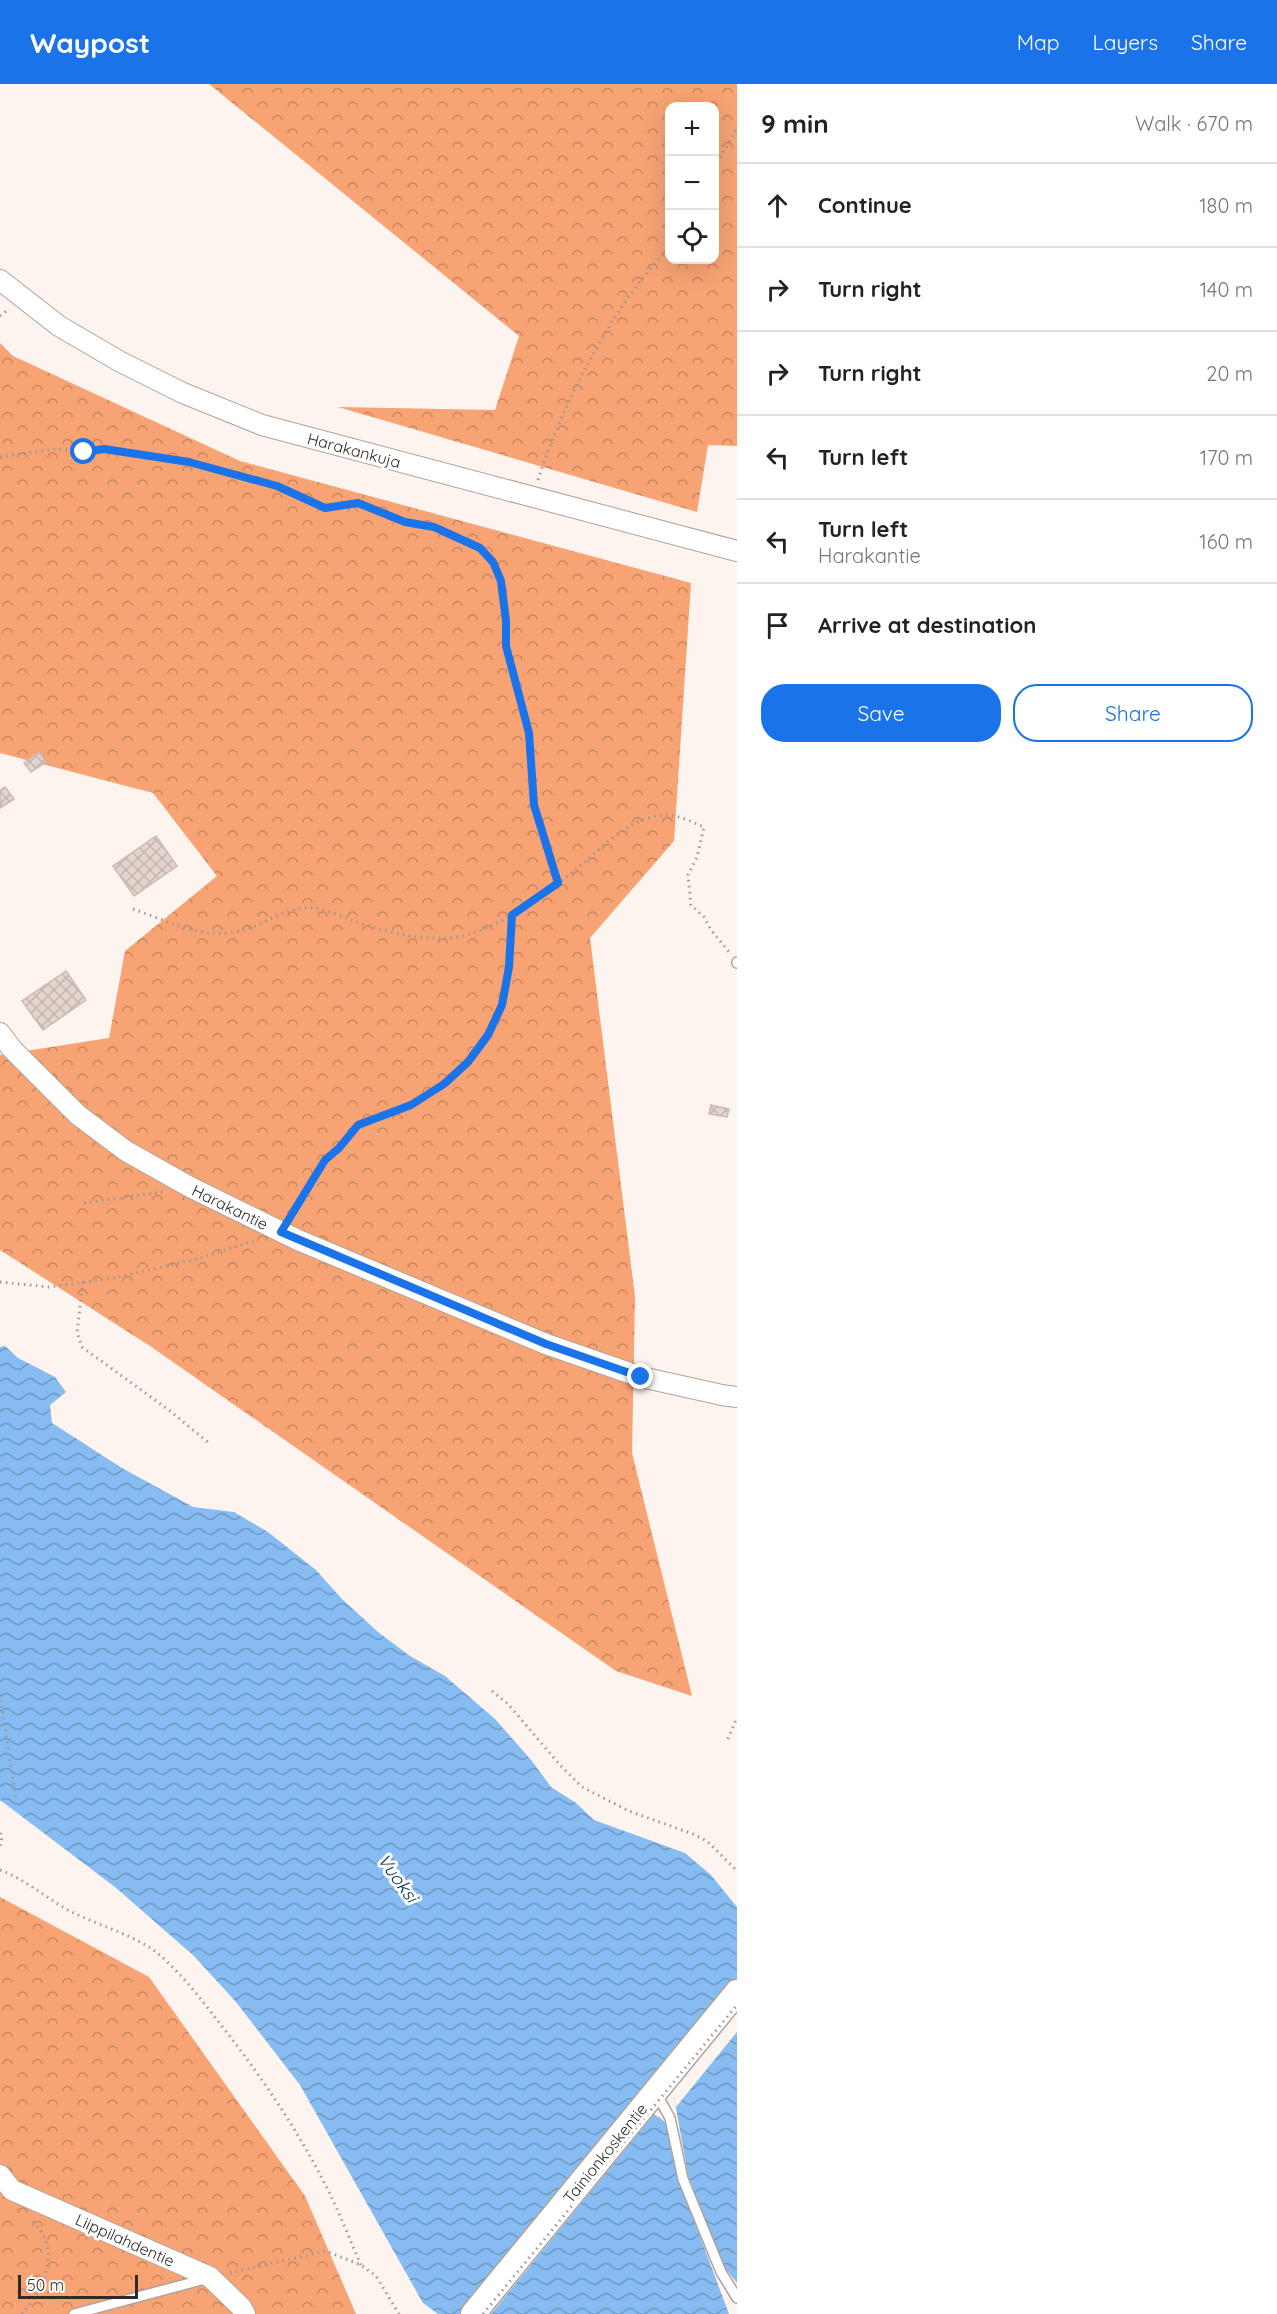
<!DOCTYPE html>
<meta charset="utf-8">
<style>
:root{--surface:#fff;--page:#f2f2f2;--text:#222;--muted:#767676;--line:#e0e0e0;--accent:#1a73e8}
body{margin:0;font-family:Quicksand,sans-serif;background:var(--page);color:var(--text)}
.controls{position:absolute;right:18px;top:18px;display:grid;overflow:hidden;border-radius:12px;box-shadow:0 6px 24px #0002}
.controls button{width:54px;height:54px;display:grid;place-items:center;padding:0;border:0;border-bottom:2px solid var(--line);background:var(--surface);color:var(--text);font:30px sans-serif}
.scale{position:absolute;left:18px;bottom:15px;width:120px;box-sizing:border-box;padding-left:6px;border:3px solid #302b28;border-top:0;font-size:16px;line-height:21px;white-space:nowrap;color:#302b28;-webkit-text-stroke:4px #fff;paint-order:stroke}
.stop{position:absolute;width:18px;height:18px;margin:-14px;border:4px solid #1a73e8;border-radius:50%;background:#fff}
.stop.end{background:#1a73e8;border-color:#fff;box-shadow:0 2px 6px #0008}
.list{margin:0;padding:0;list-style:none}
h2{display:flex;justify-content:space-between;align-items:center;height:78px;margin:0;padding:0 24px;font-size:26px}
h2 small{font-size:20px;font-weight:400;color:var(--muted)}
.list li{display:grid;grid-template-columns:39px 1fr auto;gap:18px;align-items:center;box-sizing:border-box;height:84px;padding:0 24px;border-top:2px solid var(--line)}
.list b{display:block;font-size:22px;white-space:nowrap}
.list p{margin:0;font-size:20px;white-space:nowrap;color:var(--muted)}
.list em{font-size:20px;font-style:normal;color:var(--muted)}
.actions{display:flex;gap:12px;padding:18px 24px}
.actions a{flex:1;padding:14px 0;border:2px solid var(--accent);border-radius:24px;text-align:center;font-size:21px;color:var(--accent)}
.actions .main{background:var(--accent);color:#fff}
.icon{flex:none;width:33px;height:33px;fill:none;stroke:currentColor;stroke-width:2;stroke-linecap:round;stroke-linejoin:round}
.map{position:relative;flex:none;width:737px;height:2230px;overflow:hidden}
header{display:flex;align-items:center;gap:36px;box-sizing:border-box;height:84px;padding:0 30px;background:var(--accent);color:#fff}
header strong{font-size:28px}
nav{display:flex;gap:33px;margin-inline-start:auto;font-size:21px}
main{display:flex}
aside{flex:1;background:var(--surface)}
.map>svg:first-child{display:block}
.forest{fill:url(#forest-crowns);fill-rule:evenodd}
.water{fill:url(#water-waves)}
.pier{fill:#fdf4ef}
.building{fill:url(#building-cross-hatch);stroke:#c9bbb4;stroke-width:1.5}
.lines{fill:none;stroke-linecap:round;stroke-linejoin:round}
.service-casing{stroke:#b1a39b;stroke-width:12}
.minor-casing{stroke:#b1a39b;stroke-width:22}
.tertiary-casing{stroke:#b1a39b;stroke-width:27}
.path{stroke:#9e9793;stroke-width:3;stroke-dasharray:1.5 4.5;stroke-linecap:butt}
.service{stroke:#fff;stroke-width:9}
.minor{stroke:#fff;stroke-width:20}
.tertiary{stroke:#fff;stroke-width:24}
.path-bridge{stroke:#9e9793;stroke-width:3;stroke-dasharray:1.5 4.5;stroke-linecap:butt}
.route{stroke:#1a73e8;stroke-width:8}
.labels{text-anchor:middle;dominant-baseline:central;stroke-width:6;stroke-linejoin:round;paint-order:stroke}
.street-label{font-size:16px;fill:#302b28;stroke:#fff}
.water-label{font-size:18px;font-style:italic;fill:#00325b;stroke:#fff}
</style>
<header>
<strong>Waypost</strong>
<nav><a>Map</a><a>Layers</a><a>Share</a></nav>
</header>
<main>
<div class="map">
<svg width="737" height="2230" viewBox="0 0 737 2230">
<defs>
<pattern id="forest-crowns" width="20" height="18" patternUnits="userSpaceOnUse" patternTransform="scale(1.5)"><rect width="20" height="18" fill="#f7a373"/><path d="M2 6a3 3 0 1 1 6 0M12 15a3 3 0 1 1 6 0" fill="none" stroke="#c8855e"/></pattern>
<pattern id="water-waves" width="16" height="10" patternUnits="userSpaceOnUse" patternTransform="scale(1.5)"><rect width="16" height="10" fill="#86bcf1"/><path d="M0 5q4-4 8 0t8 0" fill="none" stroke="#6e99c3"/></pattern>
<pattern id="building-cross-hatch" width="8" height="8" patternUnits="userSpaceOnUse" patternTransform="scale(1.5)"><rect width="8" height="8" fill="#e3d4cd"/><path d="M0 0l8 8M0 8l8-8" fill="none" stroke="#c3b6b0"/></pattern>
</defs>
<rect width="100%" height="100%" fill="#fdf4ef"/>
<!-- forest -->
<g class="forest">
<path d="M209,0h528v362l-29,-1 -11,67 -359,-105 157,3 24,-74zM714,22v154h-44v-154z"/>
<polygon points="0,259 13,272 240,377 691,499 674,757 590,854 635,1213 632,1369 692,1612 616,1587 150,1262 0,1166 0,971 109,954 125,867 217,792 153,709 0,669"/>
<polygon points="0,1813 149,1893 305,2112 356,2230 0,2230"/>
</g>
<!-- water -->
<polygon class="water" points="5,1262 18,1274 55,1293 66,1308 50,1321 52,1339 122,1384 193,1423 234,1428 268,1448 316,1486 342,1515 378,1548 410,1572 445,1592 495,1635 532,1677 551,1703 576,1719 594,1736 685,1769 711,1791 737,1823 737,2199 722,2180 688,2091 674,2013 658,2032 669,2042 679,2096 729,2230 438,2230 423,2219 300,2001 236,1918 194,1872 115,1803 0,1716 0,1263"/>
<!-- pier -->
<polygon class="pier" points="737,1894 737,1948 676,2023 674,2013 658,2033 654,2030 491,2230 464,2230"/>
<!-- building -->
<g class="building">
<polygon points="39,668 46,678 31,688 24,679"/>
<polygon points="5,703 14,715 0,724 0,706"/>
<polygon points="156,752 177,782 134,812 113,782"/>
<polygon points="66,887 86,916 43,946 22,917"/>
<polygon points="711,1021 729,1025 727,1033 709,1030"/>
</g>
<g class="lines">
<!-- service casing -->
<g class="service-casing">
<g id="service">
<polyline points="737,878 737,879"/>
<polyline points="656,2009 670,2034 683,2095 721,2188 737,2214"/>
<polyline points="74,2230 205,2195"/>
</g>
</g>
<!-- minor casing -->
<g class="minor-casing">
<g id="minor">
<polyline points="0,196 59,242 119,277 183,309 262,341 737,467"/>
<polyline points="0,949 12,965 78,1031 126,1067 190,1103 298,1156 546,1260 641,1293 722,1311 737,1313"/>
<polyline points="0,2091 12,2106 210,2193 241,2223 245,2230"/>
</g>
</g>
<!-- tertiary casing -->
<g class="tertiary-casing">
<polyline id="tertiary" points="473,2230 737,1908"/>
</g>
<!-- path -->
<g class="path">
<polyline points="714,84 737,44"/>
<polyline points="0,232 9,225"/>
<polyline points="0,373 56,365 84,368 104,365 162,372 277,402 325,424 358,419 382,431 405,438 434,443 480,464 493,478 501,497 506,537 506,562 529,649 534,721 558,799"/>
<path d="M538,396c19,-60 49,-120 83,-172 14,-22 32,-42 49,-62"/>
<path d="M133,825c32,11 66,29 101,23 28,-4 51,-27 81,-24 13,2 27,9 39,13 35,12 80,24 116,13 41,-13 79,-42 111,-69 26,-22 49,-48 85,-50 13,0 26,7 38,12l-7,30 -9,18 3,30 13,12 7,13 19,23"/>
<polyline points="84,1119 164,1108"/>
<polyline points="290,1134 325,1075 339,1064 358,1041 411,1021 444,1000 468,978 488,951 502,921 509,883 512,831"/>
<polyline points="0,1198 49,1203 114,1194 197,1175 256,1156"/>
<polyline points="83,1198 77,1248 82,1263 170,1327 209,1359"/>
<polyline points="492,1607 508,1620 560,1681 582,1703 629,1727 693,1750 707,1757 737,1787"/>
<polyline points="0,1610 16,1716"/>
<polyline points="728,1655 737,1633"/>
<polyline points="0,1749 2,1753 0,1764"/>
<path d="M0,1786c24,9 44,26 66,39 28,15 60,23 86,40 20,14 47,47 62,67 43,54 83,112 114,174 12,24 22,50 33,75"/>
<polyline points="230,2189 326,2167 361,2181 376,2192 399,2230"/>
<path d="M22,2230c17,-19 33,-49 23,-75 -3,-7 -9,-14 -13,-20"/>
</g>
<!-- service -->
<use href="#service" class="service"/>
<!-- minor -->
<use href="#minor" class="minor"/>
<!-- tertiary -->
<use href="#tertiary" class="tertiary"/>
<!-- path-bridge -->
<polyline class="path-bridge" points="483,2230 737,1921"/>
</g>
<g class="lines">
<!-- route -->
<polyline class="route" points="84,368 104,365 189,378 277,402 325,424 358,419 405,438 434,443 480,464 493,478 501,497 506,537 506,562 529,649 534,721 558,799 512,831 509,883 502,921 488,951 468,978 444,1000 411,1021 358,1041 339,1064 325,1076 281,1148 546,1260 641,1293"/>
</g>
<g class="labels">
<!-- street labels -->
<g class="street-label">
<text transform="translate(354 366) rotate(15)">Harakankuja</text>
<text transform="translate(230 1123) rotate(26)">Harakantie</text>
<text transform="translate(605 2069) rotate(-51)">Tainionkoskentie</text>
<text transform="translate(125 2156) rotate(24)">Liippilahdentie</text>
</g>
<!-- water labels -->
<g class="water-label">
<text transform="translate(398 1794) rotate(54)">Vuoksi</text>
</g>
</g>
</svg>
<div class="controls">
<button>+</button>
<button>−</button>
<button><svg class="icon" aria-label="locate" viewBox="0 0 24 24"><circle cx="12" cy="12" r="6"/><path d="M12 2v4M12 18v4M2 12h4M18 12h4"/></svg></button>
</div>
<div class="scale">50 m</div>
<div class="stop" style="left:84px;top:368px"></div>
<div class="stop end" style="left:641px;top:1293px"></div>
</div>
<aside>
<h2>9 min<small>Walk · 670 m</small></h2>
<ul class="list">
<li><svg class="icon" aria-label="ahead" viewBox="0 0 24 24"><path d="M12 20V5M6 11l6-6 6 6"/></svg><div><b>Continue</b></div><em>180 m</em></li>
<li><svg class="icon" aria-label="right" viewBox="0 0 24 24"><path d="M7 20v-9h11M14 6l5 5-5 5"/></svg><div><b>Turn right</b></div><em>140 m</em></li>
<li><svg class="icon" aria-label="right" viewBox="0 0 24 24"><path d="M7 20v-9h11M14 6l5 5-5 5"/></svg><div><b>Turn right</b></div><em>20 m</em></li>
<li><svg class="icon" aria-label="left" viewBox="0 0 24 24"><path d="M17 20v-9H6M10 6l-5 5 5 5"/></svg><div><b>Turn left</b></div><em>170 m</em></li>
<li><svg class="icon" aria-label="left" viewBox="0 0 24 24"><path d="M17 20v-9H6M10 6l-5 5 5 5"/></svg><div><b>Turn left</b><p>Harakantie</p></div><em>160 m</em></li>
<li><svg class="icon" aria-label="arrive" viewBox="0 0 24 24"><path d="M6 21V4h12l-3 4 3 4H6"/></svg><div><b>Arrive at destination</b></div></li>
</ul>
<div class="actions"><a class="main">Save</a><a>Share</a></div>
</aside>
</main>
